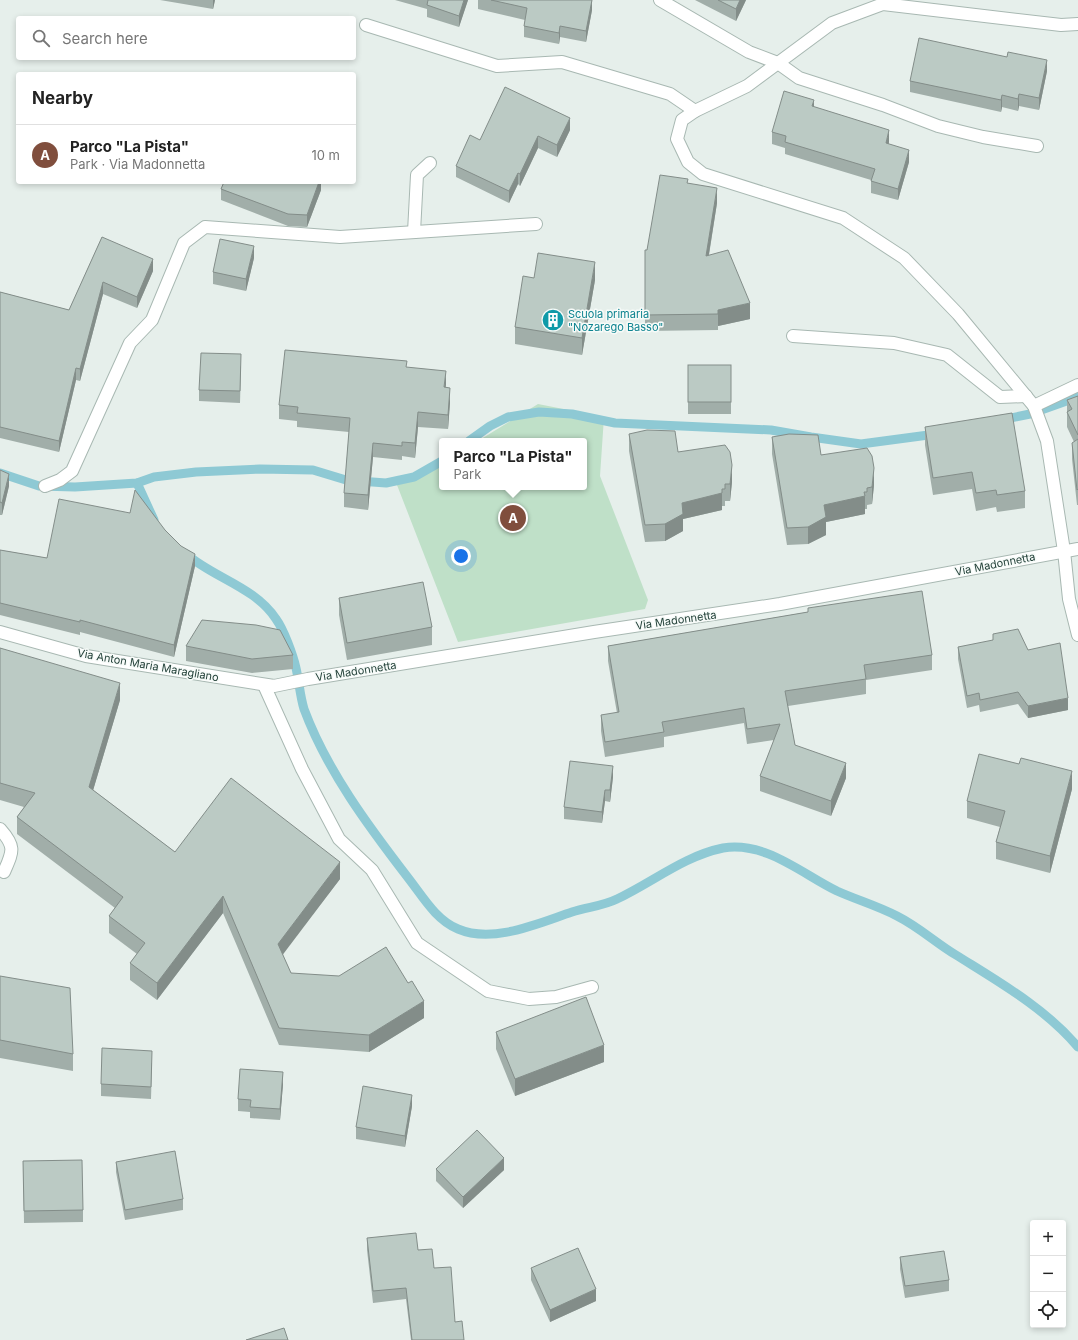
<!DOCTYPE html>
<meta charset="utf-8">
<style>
:root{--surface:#fff;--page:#f2f2f2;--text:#222;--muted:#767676;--line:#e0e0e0;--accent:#804e3d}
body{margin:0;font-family:Inter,sans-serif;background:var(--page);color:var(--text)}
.controls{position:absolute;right:12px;bottom:12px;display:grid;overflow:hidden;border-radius:4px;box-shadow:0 2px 6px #0003}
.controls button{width:36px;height:36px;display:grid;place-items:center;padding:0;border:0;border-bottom:1px solid var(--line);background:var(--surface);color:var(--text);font:20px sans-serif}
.you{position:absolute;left:461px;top:556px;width:14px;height:14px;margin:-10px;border:3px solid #fff;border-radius:50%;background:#1a73e8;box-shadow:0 0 0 6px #1a73e833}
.badge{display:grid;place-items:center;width:26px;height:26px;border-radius:50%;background:var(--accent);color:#fff;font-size:13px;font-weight:700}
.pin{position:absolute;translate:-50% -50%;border:2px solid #fff;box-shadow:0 1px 4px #0006}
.popup{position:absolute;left:439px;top:438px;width:148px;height:52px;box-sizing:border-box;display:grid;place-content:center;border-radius:4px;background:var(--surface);filter:drop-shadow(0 1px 3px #0005);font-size:13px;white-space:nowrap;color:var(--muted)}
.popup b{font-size:15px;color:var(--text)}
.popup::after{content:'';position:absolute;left:50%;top:100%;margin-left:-8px;border:8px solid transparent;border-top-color:var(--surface)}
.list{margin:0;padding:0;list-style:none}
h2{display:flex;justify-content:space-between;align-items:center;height:52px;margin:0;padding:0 16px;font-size:17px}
h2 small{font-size:13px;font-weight:400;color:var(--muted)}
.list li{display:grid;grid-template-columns:26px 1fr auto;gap:12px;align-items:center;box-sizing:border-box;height:60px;padding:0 16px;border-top:1px solid var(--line)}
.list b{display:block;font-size:15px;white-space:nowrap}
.list p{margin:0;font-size:13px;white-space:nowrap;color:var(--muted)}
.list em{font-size:13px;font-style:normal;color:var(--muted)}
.icon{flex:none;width:22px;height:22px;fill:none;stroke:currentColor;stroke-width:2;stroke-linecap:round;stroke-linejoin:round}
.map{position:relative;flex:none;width:1078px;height:1340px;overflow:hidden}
.search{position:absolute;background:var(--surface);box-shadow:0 2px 6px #0003;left:16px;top:16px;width:340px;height:44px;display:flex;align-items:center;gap:10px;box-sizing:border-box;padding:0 14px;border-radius:4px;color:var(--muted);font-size:15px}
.panel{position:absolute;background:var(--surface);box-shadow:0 2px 6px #0003;left:16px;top:72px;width:340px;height:112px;border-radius:4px}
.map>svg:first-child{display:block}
.green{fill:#bfe0c8}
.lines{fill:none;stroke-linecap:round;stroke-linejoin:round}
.stream{stroke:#8ec9d4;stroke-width:9}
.minor-casing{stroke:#a8b8b2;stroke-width:14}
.minor{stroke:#fff;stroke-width:12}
.wall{fill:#a1aea9}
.shaded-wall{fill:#838d89}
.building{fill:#bbcac4;stroke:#838d89}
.labels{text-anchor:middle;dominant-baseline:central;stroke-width:3;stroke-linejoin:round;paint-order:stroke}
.culture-label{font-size:11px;fill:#0d838f;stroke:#f7fbf9;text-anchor:start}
.street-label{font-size:11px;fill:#24423a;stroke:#f7fbf9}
</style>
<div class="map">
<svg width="1078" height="1340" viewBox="0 0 1078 1340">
<rect width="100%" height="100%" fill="#e6efeb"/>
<!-- green -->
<polygon class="green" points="538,404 604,417 600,476 648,600 645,609 458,642 397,485 442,461 442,487 584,487 584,441 478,441"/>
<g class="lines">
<!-- stream -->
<g class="stream">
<polyline points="1001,420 1030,414 1078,397"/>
<polyline points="469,441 490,426 508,417 539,412 572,414 615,423 771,430 811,437 861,444 936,434"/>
<polyline points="0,473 39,486 75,487 137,483 154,477 196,472 260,469 313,470 346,480 386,483 414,477 442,461"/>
<polyline points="137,483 154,520"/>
<path d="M186,554c28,24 69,33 90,65 8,11 17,36 20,49 3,13 4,28 8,41 23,62 65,118 105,170 14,18 27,41 49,50 35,15 81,-6 114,-17 15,-5 31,-6 45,-13 36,-17 67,-43 106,-51 43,-7 79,26 114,43 20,9 41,15 60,25 22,11 39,27 59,39 43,27 89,53 122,92"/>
</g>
<!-- minor casing -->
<g class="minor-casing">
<g id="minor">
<polyline points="660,0 749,52 778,63 799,78 883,105 938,126 983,137 1037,146"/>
<polyline points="1078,24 1061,25 883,4 832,23 747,86 695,111 682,120 677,139 688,162 703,174 843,218 904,258 958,314 1034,406 1047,441 1064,551 1069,599 1078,635"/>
<polyline points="366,25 497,66 562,62 670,94 695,111"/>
<polyline points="414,232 417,175 430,163"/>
<polyline points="793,336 894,343 947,355 1000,397 1026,396"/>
<polyline points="1034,406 1078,385"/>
<polyline points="45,486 60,480 72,471 130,343 152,320 184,243 205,227 340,237 536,224"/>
<polyline points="0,632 86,656 274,686 308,679 594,632 780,604 1078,549"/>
<polyline points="264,685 302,769 339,839 372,870 417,943 488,991 529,999 556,997 592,987"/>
<path d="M0,829c16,18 13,22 4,43"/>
</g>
</g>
<!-- minor -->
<use href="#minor" class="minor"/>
</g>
<!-- wall -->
<g class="wall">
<polygon points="160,0 215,0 213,9"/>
<polygon points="395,0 468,0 459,27 427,17 427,9"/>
<polygon points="478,0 592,0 592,10 586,42 560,37 559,44 524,37 524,26 525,20 478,9"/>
<polygon points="695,0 746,0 736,21"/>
<polygon points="1047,71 1039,110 1019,106 1018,111 1002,107 1001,112 910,92 910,81"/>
<polygon points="814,107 889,142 889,144 909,162 898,200 871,193 871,180 785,154 785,148 772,144 772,132"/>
<polygon points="570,130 557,157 538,148 520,186 518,184 509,203 456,177 456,166 480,140"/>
<polygon points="321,182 321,190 307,227 288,226 221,200 221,189"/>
<polygon points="688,183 717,203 709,255 750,319 718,326 718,330 645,331 645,250 647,250"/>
<polygon points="102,237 153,271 137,308 103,294 80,381 76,380 59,452 0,438 0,292 69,310"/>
<polygon points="254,258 246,291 213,284 213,272"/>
<polygon points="534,278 595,280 582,355 515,344 515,327"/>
<rect x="688" y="365" width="43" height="49"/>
<polygon points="241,366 240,403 199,401 199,390"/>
<polygon points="407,368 446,387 450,402 448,429 418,427 415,458 402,456 402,460 373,457 368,510 344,507 344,493 349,432 297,427 297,421 279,419 279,405"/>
<polygon points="1078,396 1078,505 1077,505 1072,459 1072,443 1074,442 1067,427 1067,400"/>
<polygon points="925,427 1025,491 1025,508 997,512 996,507 976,511 972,489 933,495 925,445"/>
<polygon points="629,434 732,482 730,501 725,501 725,506 722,506 722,510 683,519 683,531 665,541 645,542 629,451"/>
<polygon points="772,437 874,485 872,504 867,505 867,509 865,509 865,514 826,522 826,535 808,544 787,545 772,454"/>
<polygon points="0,470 9,486 2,515 0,515"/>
<polygon points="165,530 195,566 174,657 80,632 80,635 0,615 0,550 47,558"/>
<polygon points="339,598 432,627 432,645 347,660 339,615"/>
<polygon points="808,608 932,655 932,670 866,680 866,694 788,706 795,745 846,778 831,816 760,791 760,776 774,740 747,744 744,723 664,737 664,747 605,757 601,731 601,715 617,713 608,661 608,646 808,612"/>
<polygon points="993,634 1028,650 1068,710 1028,718 1018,704 980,712 979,705 967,708 958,659 958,647 993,641"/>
<polygon points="186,646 293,655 293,669 252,673 186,661"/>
<polygon points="0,648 120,700 93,790 175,852 340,879 282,954 291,973 424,1018 369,1052 279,1045 223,913 157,1000 130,980 130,963 137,954 109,933 109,916 115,908 17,834 17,817 24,807 0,800"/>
<polygon points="613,777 610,802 605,801 602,823 564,819 564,807"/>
<polygon points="1072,789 1050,873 996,859 996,842 1000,827 967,818 967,801"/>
<polygon points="0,976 73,1054 73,1071 0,1058"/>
<polygon points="496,1032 604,1062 515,1096 496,1049"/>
<polygon points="152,1063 151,1099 101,1096 101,1084"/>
<polygon points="283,1084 280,1120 250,1118 250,1112 238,1111 238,1099"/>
<polygon points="412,1106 405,1147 356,1139 356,1127"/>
<polygon points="23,1161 83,1210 83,1222 24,1223"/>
<polygon points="116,1162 183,1199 183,1210 125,1220 116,1172"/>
<polygon points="436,1169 504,1170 463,1208 436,1181"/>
<polygon points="367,1238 418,1250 434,1268 455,1322 464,1340 411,1340 406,1299 373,1303 367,1250"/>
<polygon points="900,1257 949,1280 949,1291 905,1298 900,1269"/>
<polygon points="531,1268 596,1301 550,1322 531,1280"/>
</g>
<!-- shaded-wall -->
<g class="shaded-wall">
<polygon points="213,0 215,0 213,9"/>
<polygon points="464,0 468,0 459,27 459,16"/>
<polygon points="592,0 592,10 586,42 586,31"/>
<polygon points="740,0 746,0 736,21 736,9"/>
<polygon points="560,26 560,37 559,44 559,33"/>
<polygon points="1047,60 1047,71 1039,110 1039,98"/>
<polygon points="1019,94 1019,106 1018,111 1018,99"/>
<polygon points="1002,95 1002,107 1001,112 1001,100"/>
<polygon points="814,100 814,112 812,106"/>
<polygon points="570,118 570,130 557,157 557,145"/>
<polygon points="889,130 889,142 886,155 886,143"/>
<polygon points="538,136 538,148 520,186 520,174"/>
<polygon points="909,150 909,162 898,200 898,189"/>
<polygon points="518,173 518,184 509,203 509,191"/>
<polygon points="319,182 321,182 321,190 307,227 307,215"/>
<polygon points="717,188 717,203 706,272 706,256"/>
<polygon points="254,246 254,258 246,291 246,279"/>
<polygon points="153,259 153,271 137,308 137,297"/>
<polygon points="595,262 595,280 582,355 582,338"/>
<polygon points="103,282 103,294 80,381 80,369"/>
<polygon points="750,303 750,319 718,326 718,310"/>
<polygon points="76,368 76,380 59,452 59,441"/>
<polygon points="446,371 446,385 444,401 444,387"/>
<polygon points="450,388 450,402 448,429 448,415"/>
<polygon points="418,412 418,427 415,458 415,443"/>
<polygon points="373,443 373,457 368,510 368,495"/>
<polygon points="732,465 732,482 730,501 730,484"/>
<polygon points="874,468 874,485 872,504 872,487"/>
<polygon points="9,474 9,486 2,515 2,503"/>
<polygon points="722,493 722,510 683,519 683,531 665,541 665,524 682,503"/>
<polygon points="865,496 865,514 826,522 826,535 808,544 808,527 824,505"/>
<polygon points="195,554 195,566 174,657 174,645"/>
<polygon points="120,683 120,700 89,804 89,787"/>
<polygon points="1068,698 1068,710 1028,718 1028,706"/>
<polygon points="846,763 846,778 831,816 831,801"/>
<polygon points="613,766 613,777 610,802 610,790"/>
<polygon points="1072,771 1072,789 1050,873 1050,856"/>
<polygon points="605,790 605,801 602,823 602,812"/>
<polygon points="340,862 340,879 278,961 278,944"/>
<polygon points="223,896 223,913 157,1000 157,983"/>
<polygon points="424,1001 424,1018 369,1052 369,1035"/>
<polygon points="604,1045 604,1062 515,1096 515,1079"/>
<polygon points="283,1072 283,1084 280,1120 280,1109"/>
<polygon points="412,1095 412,1106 405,1147 405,1136"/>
<polygon points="504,1158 504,1170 463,1208 463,1197"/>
<polygon points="596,1289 596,1301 550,1322 550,1310"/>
</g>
<!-- building -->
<g class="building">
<polygon points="428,0 464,0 459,16 427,5"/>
<polygon points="491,0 592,0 586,31 560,26 559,33 524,26 527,8"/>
<polygon points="718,0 740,0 736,9"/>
<polygon points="919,38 1007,57 1008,52 1047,60 1039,98 1019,94 1018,99 1002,95 1001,100 910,81"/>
<polygon points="505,87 570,118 557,145 538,136 520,174 518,173 509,191 456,166 470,135 480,140"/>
<polygon points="784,91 814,100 812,106 889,130 886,143 909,150 898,189 871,181 875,169 785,142 786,136 772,132"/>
<polygon points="660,175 688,179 687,183 717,188 706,256 728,250 750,303 718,310 718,314 645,315 645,250 647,250"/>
<polygon points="224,182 319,182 307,215 288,214 221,189"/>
<polygon points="102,237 153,259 137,297 103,282 80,369 76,368 59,441 0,427 0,292 69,310"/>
<polygon points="220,239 254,246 246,279 213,272"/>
<polygon points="538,253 595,262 582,338 515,327 523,276 534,278"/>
<polygon points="285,350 407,361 406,367 446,371 444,387 450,388 448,415 418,412 415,443 402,442 402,446 373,443 368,495 344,493 350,418 297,413 298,407 279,405"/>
<polygon points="201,353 241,354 240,391 199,390"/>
<rect x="688" y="365" width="43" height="37"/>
<polygon points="1078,396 1078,435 1067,412 1072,409 1067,400"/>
<polygon points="1012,413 1025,491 997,495 996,490 976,493 972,472 933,478 925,427"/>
<polygon points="647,430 675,431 678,452 725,445 730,452 732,465 730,484 725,484 725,489 722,489 722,493 682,503 683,514 665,524 645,525 629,434"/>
<polygon points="789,434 818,435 821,455 867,448 872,456 874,468 872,487 867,488 867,492 864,492 865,496 824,505 826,517 808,527 787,528 772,437"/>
<polygon points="1078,439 1078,489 1077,490 1072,443"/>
<polygon points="0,470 9,474 2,503 0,502"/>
<polygon points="135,490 165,530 181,546 195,554 174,645 80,620 80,622 0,603 0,550 47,558 59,499 130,513"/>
<polygon points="423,582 432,627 347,643 339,598"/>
<polygon points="922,591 932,655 864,665 866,679 785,691 795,745 846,763 831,801 760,776 780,724 747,729 744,708 662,722 664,732 605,742 601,715 619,712 608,646 808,612 808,608"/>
<polygon points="202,620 256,625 280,630 293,655 252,659 186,646"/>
<polygon points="1018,629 1028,650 1060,643 1068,698 1028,706 1018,692 980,700 979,693 967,696 958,647 993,640 993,634"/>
<polygon points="0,648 120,683 89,787 175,852 231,778 340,862 278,944 291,973 339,976 386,947 408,983 412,981 424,1001 369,1035 279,1028 223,896 157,983 130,963 145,943 109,916 123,897 17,817 35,793 0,783"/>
<polygon points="979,754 1019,764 1021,758 1072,771 1050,856 996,842 1005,811 967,801"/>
<polygon points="570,761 613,766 610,790 605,790 602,812 564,807"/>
<polygon points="0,976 70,988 73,1054 0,1040"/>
<polygon points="586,997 604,1045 515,1079 496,1032"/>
<polygon points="102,1048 152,1051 151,1087 101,1084"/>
<polygon points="240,1069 283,1072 280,1109 250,1107 251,1100 238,1099"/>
<polygon points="363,1086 412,1095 405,1136 356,1127"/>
<polygon points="477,1130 504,1158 463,1197 436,1169"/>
<polygon points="175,1151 183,1199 125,1210 116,1162"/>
<polygon points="82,1160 83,1210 24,1211 23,1161"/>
<polygon points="416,1233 418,1250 432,1249 434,1268 451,1267 455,1322 462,1321 464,1340 412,1340 406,1288 373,1291 367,1238"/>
<polygon points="578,1248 596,1289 550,1310 531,1268"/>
<polygon points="944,1251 949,1280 905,1286 900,1257"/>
<polygon points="284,1328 288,1340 246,1340"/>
</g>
<!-- icons -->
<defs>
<g id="building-disc" transform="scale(1.15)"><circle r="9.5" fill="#0f9aa8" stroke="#f7fbf9"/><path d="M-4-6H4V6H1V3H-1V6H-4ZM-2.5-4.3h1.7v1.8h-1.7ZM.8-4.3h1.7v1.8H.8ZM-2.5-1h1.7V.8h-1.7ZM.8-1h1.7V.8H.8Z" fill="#fff"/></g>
</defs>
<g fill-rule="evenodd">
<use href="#building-disc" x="553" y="320"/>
</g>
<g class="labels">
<!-- culture labels -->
<g class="culture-label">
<text x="568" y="314">Scuola primaria<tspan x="568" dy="13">"Nozarego Basso"</tspan></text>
</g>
<!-- street labels -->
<g class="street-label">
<text transform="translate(995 564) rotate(-11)">Via Madonnetta</text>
<text transform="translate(676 620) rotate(-8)">Via Madonnetta</text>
<text transform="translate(148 665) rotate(10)">Via Anton Maria Maragliano</text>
<text transform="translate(356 671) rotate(-9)">Via Madonnetta</text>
</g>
</g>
</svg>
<div class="controls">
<button>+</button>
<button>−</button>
<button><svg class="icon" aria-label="locate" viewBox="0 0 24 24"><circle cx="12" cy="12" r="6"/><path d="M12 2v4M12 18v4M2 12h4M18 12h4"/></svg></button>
</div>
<div class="you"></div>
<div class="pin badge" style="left:513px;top:518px">A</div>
<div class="popup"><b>Parco &quot;La Pista&quot;</b>Park</div>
<div class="search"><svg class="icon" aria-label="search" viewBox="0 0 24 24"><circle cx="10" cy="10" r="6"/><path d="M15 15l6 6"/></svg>Search here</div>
<section class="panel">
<h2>Nearby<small></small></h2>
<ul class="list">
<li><span class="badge">A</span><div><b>Parco &quot;La Pista&quot;</b><p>Park · Via Madonnetta</p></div><em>10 m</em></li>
</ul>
</section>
</div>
